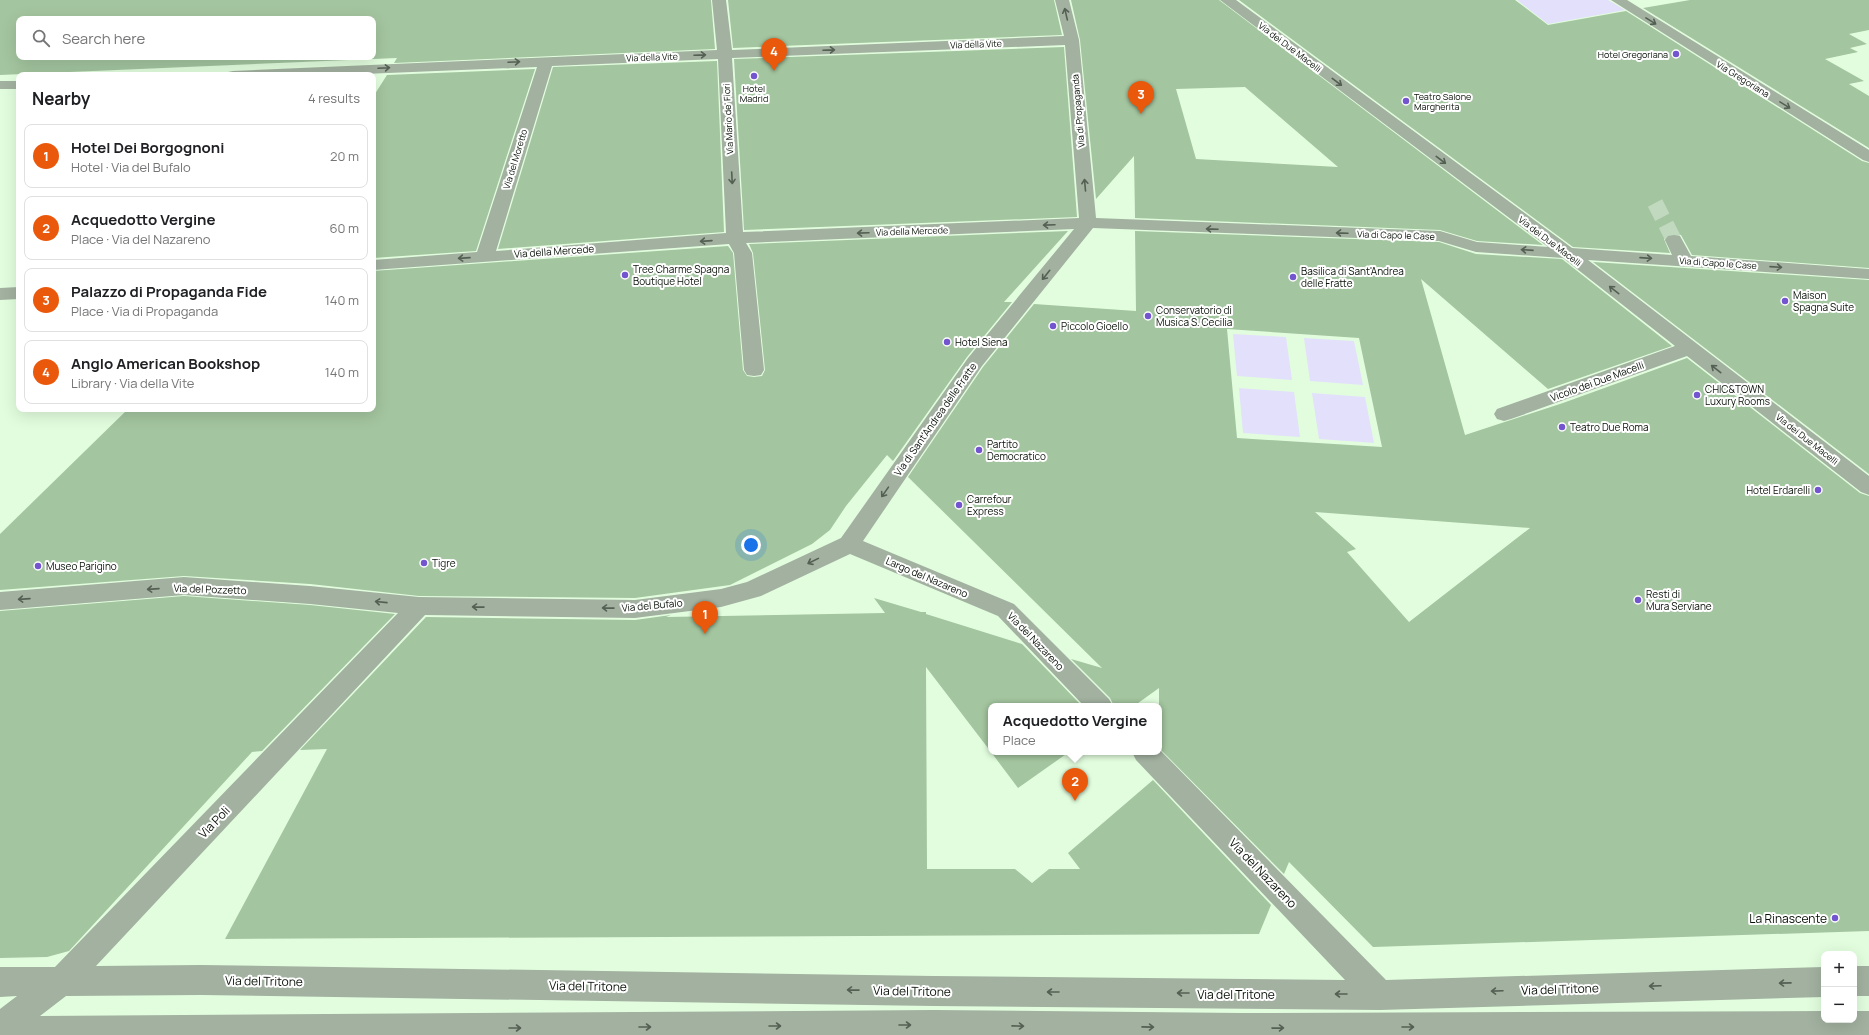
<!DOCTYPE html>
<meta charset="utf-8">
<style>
:root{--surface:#fff;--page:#f6f6f6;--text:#202124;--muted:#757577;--line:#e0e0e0;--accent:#ea580c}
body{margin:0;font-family:Manrope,sans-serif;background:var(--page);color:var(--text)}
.controls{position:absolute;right:12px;bottom:12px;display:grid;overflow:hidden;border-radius:8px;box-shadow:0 4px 16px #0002}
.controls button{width:36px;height:36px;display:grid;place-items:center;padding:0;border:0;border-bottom:1px solid var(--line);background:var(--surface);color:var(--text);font:20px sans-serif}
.you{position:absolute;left:751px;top:545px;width:14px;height:14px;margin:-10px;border:3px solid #fff;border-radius:50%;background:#1a73e8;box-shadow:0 0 0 6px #1a73e833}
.badge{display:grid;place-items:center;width:26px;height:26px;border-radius:50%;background:var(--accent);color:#fff;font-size:13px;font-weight:700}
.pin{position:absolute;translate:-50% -33px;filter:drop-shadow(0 1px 2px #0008)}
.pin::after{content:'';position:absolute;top:21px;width:14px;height:12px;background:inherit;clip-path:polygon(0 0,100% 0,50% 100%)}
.popup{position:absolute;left:988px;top:703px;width:174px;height:52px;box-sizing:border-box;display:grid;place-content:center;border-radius:8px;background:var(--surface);filter:drop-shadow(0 1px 3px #0005);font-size:13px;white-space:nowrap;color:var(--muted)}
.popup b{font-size:15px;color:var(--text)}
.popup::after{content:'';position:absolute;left:50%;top:100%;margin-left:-8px;border:8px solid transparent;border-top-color:var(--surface)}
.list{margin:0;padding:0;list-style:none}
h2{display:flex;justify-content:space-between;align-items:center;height:52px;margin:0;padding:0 16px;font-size:17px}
h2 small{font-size:13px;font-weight:400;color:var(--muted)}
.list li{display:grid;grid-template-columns:26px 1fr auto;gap:12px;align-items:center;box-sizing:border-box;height:64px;margin:0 8px 8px;padding:0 8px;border:1px solid var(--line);border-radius:8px}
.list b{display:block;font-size:15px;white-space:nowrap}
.list p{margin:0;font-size:13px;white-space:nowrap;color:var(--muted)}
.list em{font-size:13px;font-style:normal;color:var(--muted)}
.icon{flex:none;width:22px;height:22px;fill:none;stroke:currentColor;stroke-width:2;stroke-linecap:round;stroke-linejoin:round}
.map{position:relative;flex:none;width:1869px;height:1035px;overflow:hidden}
.search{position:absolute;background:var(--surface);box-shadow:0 4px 16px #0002;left:16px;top:16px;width:360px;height:44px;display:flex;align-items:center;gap:10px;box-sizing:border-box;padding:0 14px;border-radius:8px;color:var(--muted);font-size:15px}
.panel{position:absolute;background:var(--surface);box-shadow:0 4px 16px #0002;left:16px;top:72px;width:360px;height:340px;border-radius:8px}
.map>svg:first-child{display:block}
.green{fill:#e3e0fc}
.building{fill:#a3c59f;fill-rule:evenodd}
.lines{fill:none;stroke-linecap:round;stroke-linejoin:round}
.minor-tunnel{stroke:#c1d9be;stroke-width:16;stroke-dasharray:16 8;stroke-linecap:butt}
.minor{fill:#a2b1a0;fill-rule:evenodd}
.oneway{stroke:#546053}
.poi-dot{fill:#7255cf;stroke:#fff;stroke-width:1.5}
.labels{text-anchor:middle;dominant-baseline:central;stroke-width:4;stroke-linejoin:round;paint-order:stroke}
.far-street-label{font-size:9px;fill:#071006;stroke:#fff}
.far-poi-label{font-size:9px;fill:#071006;stroke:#fff;text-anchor:end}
.street-label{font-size:10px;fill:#071006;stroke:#fff}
.poi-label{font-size:10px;fill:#071006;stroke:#fff;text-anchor:start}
.near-street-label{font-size:12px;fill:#071006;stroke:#fff}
.near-poi-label{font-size:12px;fill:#071006;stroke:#fff;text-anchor:end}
</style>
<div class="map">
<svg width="1869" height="1035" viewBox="0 0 1869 1035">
<rect width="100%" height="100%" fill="#e2fdde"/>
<!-- green -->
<g class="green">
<polygon points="1517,0 1608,0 1625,10 1548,24"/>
<polygon points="1233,334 1286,337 1292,380 1237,376"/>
<polygon points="1304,338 1354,341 1363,385 1310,381"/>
<polygon points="1239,388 1294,392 1300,437 1243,433"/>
<polygon points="1312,393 1365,397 1374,443 1319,439"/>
</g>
<!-- building -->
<g class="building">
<path d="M0,0h711l4,49 -321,14 3,-5 -397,17zM19,19h354v38h-354z"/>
<polygon points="728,0 1054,0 1062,35 733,48"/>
<path d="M1071,0h148l324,245 -66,-4 -37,-11 -305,-12 -1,-62 -38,43 -16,-159zM1245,87l93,80 -142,-8 -20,-70z"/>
<polygon points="1239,0 1515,0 1548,25 1626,11 1862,161 1869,163 1869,268 1692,255 1681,235 1674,234 1668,235 1664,239 1670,253 1573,247"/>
<polygon points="1690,0 1869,0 1869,30 1849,34 1867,44 1850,48 1858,52 1825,59 1864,81 1849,84 1869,96 1869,148 1643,8"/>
<polygon points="1064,47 1077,217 744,230 734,59"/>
<polygon points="717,61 724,232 498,249 553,67"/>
<polygon points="535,69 476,251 373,258 373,97 387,75"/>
<polygon points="1068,231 1004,302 1012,302 967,357 893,461 887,455 846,506 830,530 812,544 730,585 635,598 419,596 310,584 184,576 0,590 0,534 128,409 373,409 373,271 728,246 733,253 743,370 747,376 754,377 762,376 765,370 753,253 749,244"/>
<path d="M1135,231l304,11 37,12 86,5 110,87 -124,43 -127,-110 44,156 98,-32 124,-45 173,135 9,3v435l-496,16 -84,-85 -5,12 -125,-126v-60l-25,18h-20l-4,-8 -39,-39 31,9 -194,-191 75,-110 51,-63 102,7zM1227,329l132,9 23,109 -145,-9zM1315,512l215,16 -121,94 -62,-70 9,-3z"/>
<polygon points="1593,262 1869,280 1869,474"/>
<polygon points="184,596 310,605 395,614 262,751 252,752 69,951 47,957 0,958 0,611"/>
<polygon points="874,598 921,612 926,612 926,614 1022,644 1082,706 991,706 991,752 926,667 927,869 1015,869 1032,883 1049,869 1080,869 1068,853 1153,780 1271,905 1259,934 225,939 327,749 300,750 426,617 635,620 671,615 666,617 885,613"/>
<polygon points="991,752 1069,752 1018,788"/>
</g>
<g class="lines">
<!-- minor-tunnel -->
<polyline class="minor-tunnel" points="1655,203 1674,240"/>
<!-- minor -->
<g class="minor">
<path d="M712,0h14l6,50 332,-14 -9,-36h14l10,40 17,178 344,13 37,11 71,5 -328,-247h16l336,248 100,7 -7,-15 3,-4 6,-1 6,1 11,20 178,13v10l-281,-19 281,216v19l-8,-3 -174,-136 -176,63 -7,2 -7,-2 -3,-5 3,-5 178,-63 -112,-88 -87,-6 -37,-11 -346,-13 -111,138 -119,175 151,63 95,95 4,7h-29l-86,-90 -148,-62 -89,42 -40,11 -86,11 -210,-3 -329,351 105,-1 733,11 411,4 -209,-220 -4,-8h27v-3l227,231 438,-13v30l-444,13 -446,-4 -733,-11 -135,1 -26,20 894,-6 307,3 583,-2v9h30v-9h15v24h-1869v-26l17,-13 -17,1v-30h55l343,-354 -88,-9 -126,-9 -184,15v-18l184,-15 126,9 109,11 216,3 86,-11 26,-7 94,-44 127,-180 106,-129 -328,14 6,10 12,117 -3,5 -7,1 -7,-1 -3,-5 -10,-117 -5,-9 -356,26v-10l104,-8 60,-185 -198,8h-113l2,-3 5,-1 484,-21zM1065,45l14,173 -336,14 -11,-174zM718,59l8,174 -230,18 56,-185z"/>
<polygon points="1611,0 1627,0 1869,150 1869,162 1863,160"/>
<rect x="0" y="81" width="19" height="8"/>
<polygon points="19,287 19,299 0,300 0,288"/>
<rect x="1854" y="966" width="15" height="30"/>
</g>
</g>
<!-- one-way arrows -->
<defs><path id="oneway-shaft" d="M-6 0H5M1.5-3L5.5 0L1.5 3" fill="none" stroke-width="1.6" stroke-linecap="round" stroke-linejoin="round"/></defs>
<g class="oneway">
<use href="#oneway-shaft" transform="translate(1066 14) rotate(-103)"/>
<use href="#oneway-shaft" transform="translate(1651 21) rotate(32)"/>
<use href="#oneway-shaft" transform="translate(829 50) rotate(-2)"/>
<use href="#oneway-shaft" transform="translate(700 55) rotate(-2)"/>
<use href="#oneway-shaft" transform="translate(514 62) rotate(-3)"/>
<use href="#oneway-shaft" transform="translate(384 68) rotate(-3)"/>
<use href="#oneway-shaft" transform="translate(1337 82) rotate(37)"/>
<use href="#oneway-shaft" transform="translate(1785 105) rotate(32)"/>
<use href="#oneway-shaft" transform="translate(1441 160) rotate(37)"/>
<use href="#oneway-shaft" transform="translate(732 178) rotate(87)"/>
<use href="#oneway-shaft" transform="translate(1085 185) rotate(-95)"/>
<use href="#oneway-shaft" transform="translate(1049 225) rotate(178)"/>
<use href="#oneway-shaft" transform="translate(1212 229) rotate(-178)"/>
<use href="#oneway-shaft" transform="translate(863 233) rotate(178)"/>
<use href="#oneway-shaft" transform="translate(1342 233) rotate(-178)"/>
<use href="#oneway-shaft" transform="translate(706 241) rotate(176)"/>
<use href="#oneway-shaft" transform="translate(1527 250) rotate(-176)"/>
<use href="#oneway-shaft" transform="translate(464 258) rotate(176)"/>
<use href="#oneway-shaft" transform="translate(1646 258) rotate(4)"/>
<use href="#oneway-shaft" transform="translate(1776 267) rotate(4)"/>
<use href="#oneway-shaft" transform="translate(1046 275) rotate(129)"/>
<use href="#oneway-shaft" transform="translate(1614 290) rotate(-142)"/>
<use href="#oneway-shaft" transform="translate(1716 369) rotate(-142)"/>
<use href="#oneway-shaft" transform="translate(885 492) rotate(125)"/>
<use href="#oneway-shaft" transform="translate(813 561) rotate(154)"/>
<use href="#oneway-shaft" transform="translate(153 589) rotate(176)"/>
<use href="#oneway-shaft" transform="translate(24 599) rotate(176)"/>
<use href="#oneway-shaft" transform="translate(381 602) rotate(-174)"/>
<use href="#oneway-shaft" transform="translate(478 607) rotate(-179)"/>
<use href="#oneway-shaft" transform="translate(608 608) rotate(-179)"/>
<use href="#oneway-shaft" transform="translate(1785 983) rotate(179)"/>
<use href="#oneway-shaft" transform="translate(1655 986) rotate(178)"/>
<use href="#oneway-shaft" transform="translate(853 990) rotate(-179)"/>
<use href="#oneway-shaft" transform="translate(1497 991) rotate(178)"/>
<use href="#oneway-shaft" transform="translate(1053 992) rotate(-180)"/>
<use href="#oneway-shaft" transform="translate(1183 993) rotate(-180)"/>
<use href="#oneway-shaft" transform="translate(1341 994) rotate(-180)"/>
<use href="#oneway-shaft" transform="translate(905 1025)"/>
<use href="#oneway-shaft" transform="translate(775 1026)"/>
<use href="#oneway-shaft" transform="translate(1018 1026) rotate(1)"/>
<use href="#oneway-shaft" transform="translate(645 1027)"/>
<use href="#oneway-shaft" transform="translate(1148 1027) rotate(1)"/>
<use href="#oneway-shaft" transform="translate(1408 1027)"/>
<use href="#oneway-shaft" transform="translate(515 1028)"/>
<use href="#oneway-shaft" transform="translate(1278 1028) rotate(-1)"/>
</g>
<!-- markers -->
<g class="poi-dot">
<circle cx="1676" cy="54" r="4"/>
<circle cx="754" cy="76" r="4"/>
<circle cx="1406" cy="101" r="4"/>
<circle cx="625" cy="275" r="4"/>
<circle cx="1293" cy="277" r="4"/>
<circle cx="1785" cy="301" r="4"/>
<circle cx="1148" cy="316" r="4"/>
<circle cx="1053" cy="326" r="4"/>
<circle cx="947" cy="342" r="4"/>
<circle cx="1697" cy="395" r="4"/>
<circle cx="1562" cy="427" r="4"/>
<circle cx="979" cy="450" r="4"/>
<circle cx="1818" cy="490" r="4"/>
<circle cx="959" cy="505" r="4"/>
<circle cx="424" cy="563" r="4"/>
<circle cx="38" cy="566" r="4"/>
<circle cx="1638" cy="600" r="4"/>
<circle cx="1835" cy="918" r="4"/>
</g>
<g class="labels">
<!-- far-street labels -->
<g class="far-street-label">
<text transform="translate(976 44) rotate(-2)">Via della Vite</text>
<text transform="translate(1290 47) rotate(37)">Via dei Due Macelli</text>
<text transform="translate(652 57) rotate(-2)">Via della Vite</text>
<text transform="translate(1743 79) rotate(32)">Via Gregoriana</text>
<text transform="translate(1078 111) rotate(-95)">Via di Propaganda</text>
<text transform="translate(728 119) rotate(-93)">Via Mario de' Fiori</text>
<text transform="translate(515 159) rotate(-73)">Via del Moretto</text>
<text transform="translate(912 231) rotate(-2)">Via della Mercede</text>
<text transform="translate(1396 235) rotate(2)">Via di Capo le Case</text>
<text transform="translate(1550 241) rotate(37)">Via dei Due Macelli</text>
<text transform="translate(1718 263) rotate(4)">Via di Capo le Case</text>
<text transform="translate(1807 439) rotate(38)">Via dei Due Macelli</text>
</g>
<!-- far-poi labels -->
<g class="far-poi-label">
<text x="1668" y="54">Hotel Gregoriana</text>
<text x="754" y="88" text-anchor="middle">Hotel<tspan x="754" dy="10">Madrid</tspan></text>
<text x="1414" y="96" text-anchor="start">Teatro Salone<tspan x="1414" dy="10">Margherita</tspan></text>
</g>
<!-- street labels -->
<g class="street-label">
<text transform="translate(554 251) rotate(-4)">Via della Mercede</text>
<text transform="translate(1597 381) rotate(-20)">Vicolo dei Due Macelli</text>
<text transform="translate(935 419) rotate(-55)">Via di Sant'Andrea delle Fratte</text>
<text transform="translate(927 577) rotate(23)">Largo del Nazareno</text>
<text transform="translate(210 589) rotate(2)">Via del Pozzetto</text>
<text transform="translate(652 605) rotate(-5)">Via del Bufalo</text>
<text transform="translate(1036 641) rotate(46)">Via del Nazareno</text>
</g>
<!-- poi labels -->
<g class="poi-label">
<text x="633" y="269">Tree Charme Spagna<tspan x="633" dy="12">Boutique Hotel</tspan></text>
<text x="1301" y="271">Basilica di Sant'Andrea<tspan x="1301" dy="12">delle Fratte</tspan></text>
<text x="1793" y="295">Maison<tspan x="1793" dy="12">Spagna Suite</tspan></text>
<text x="1156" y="310">Conservatorio di<tspan x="1156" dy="12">Musica S. Cecilia</tspan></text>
<text x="1061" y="326">Piccolo Gioello</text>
<text x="955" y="342">Hotel Siena</text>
<text x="1705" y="389">CHIC&amp;TOWN<tspan x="1705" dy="12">Luxury Rooms</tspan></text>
<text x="1570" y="427">Teatro Due Roma</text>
<text x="987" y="444">Partito<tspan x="987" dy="12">Democratico</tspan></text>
<text x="1810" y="490" text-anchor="end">Hotel Erdarelli</text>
<text x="967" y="499">Carrefour<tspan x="967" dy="12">Express</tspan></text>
<text x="432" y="563">Tigre</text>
<text x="46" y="566">Museo Parigino</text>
<text x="1646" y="594">Resti di<tspan x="1646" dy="12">Mura Serviane</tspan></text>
</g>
<!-- near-street labels -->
<g class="near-street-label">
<text transform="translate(214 822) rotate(-46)">Via Poli</text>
<text transform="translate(1263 873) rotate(46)">Via del Nazareno</text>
<text transform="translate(264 981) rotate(1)">Via del Tritone</text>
<text transform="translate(588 986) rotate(1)">Via del Tritone</text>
<text transform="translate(1560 989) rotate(-2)">Via del Tritone</text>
<text transform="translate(912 991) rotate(1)">Via del Tritone</text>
<text x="1236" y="994">Via del Tritone</text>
</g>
<!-- near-poi labels -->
<g class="near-poi-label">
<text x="1827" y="918">La Rinascente</text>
</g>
</g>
</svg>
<div class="controls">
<button>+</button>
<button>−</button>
</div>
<div class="you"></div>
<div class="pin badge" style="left:705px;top:634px">1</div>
<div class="pin badge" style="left:1075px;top:801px">2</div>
<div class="popup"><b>Acquedotto Vergine</b>Place</div>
<div class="pin badge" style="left:1141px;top:114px">3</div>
<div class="pin badge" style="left:774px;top:71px">4</div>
<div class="search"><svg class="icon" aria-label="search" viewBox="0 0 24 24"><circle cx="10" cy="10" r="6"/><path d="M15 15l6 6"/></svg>Search here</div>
<section class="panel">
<h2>Nearby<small>4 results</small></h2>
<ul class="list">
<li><span class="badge">1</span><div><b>Hotel Dei Borgognoni</b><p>Hotel · Via del Bufalo</p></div><em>20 m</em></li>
<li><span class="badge">2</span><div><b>Acquedotto Vergine</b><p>Place · Via del Nazareno</p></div><em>60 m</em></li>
<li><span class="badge">3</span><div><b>Palazzo di Propaganda Fide</b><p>Place · Via di Propaganda</p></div><em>140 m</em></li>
<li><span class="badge">4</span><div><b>Anglo American Bookshop</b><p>Library · Via della Vite</p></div><em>140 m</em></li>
</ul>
</section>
</div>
